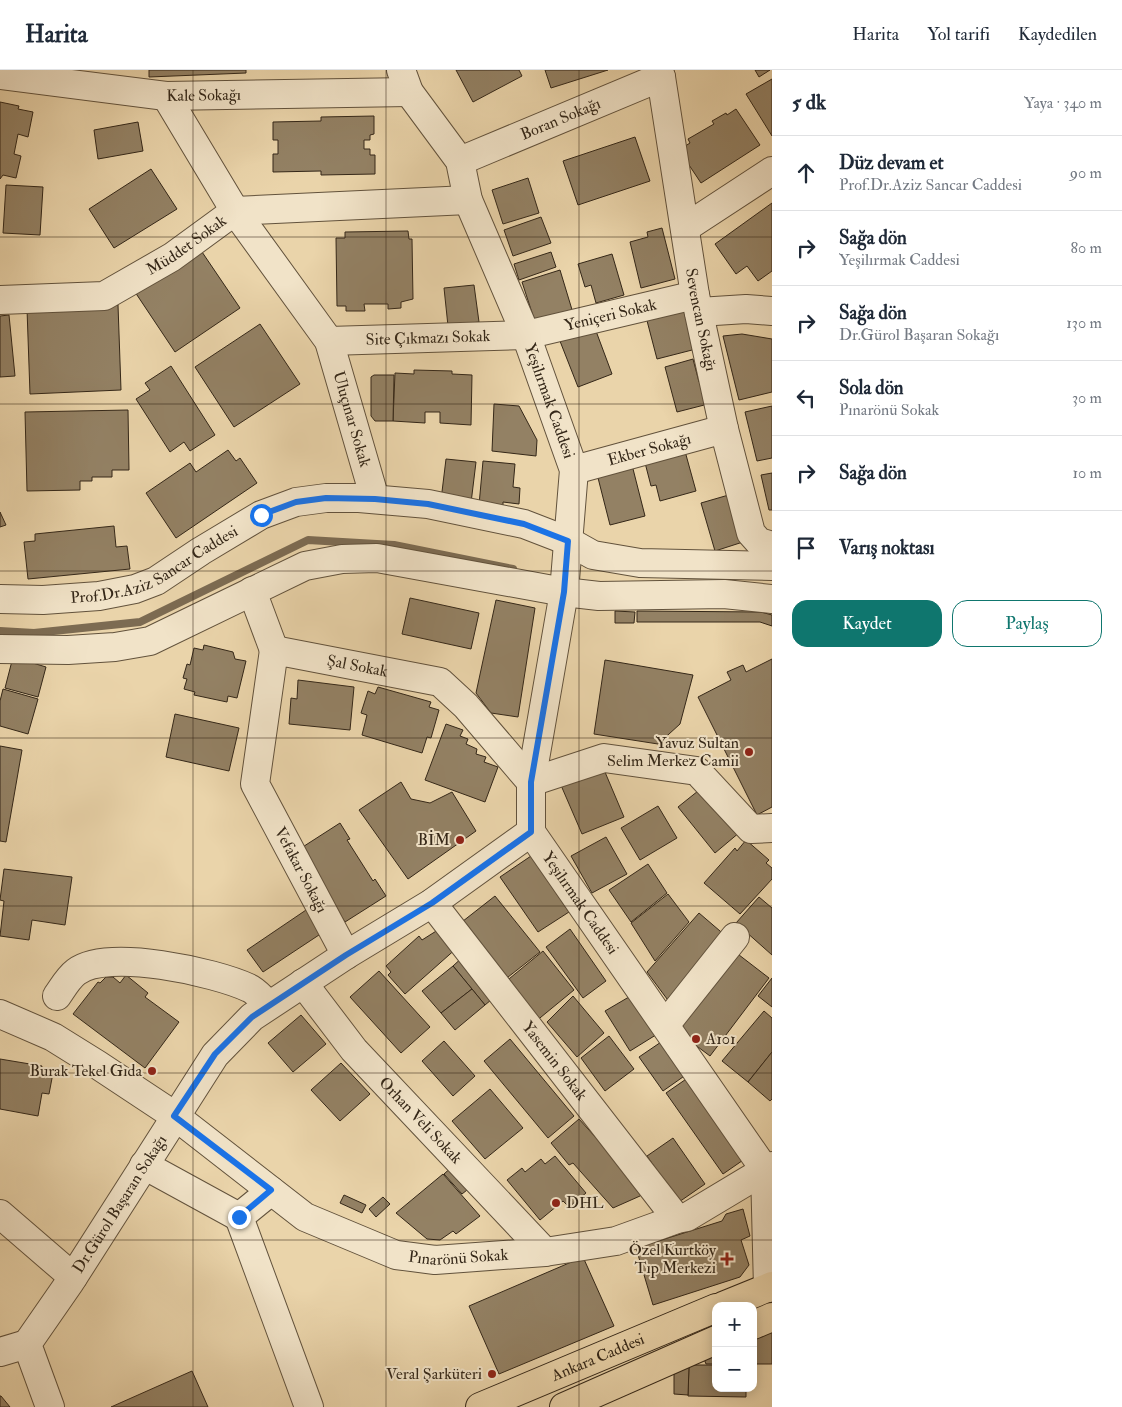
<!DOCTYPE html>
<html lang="tr">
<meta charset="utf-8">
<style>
:root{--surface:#fff;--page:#f6f6f7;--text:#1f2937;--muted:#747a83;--line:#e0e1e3;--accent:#0f766e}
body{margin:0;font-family:"IM FELL Double Pica",serif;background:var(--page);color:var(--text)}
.controls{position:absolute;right:15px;bottom:15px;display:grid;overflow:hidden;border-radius:10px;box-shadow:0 2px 12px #0003}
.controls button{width:45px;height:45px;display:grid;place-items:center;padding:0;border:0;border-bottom:1px solid var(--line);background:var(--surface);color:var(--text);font:25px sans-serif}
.stop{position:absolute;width:15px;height:15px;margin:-11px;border:4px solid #1a73e8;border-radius:50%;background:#fff}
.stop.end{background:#1a73e8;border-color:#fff;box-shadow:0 1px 5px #0008}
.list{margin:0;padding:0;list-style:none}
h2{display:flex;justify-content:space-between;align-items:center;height:65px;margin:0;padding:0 20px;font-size:21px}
h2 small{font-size:16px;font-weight:400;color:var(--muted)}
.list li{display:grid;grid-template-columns:32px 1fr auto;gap:15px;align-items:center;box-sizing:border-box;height:75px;padding:0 20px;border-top:1px solid var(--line)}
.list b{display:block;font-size:19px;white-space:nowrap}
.list p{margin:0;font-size:16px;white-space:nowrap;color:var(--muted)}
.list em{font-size:16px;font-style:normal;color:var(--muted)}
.actions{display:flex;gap:10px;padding:15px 20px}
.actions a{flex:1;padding:11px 0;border:1px solid var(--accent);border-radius:15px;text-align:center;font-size:18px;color:var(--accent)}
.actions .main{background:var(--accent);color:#fff}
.icon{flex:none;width:28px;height:28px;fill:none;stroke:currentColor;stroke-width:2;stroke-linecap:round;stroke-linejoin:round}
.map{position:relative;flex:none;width:772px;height:1337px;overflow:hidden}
header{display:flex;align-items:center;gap:30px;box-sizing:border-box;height:70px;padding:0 25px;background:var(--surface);border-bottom:1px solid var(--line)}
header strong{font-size:24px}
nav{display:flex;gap:28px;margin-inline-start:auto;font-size:18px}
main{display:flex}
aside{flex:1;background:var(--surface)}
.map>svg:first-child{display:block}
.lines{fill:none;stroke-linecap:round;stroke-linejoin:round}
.stream{stroke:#7c6b52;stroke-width:8}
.building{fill:#938164;stroke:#342718}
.minor-casing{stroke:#62523c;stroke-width:30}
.major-casing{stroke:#342718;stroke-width:30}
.minor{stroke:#f1e3c8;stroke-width:28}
.major{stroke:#ead4aa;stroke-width:28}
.route{stroke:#1a73e8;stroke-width:6}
.grid{fill:none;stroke:#342718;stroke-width:1;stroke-opacity:0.55}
.poi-dot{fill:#8f2418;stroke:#f1e3c8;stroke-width:2}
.labels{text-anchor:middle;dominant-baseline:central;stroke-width:4;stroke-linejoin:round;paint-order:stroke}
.street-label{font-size:16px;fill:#342718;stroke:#f1e3c8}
.poi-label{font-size:16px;fill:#342718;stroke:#f1e3c8;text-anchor:end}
</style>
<header>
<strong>Harita</strong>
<nav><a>Harita</a><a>Yol tarifi</a><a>Kaydedilen</a></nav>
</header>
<main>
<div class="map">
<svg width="772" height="1337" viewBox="0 0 772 1337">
<rect width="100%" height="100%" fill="#ead4aa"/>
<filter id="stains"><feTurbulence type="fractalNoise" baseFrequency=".004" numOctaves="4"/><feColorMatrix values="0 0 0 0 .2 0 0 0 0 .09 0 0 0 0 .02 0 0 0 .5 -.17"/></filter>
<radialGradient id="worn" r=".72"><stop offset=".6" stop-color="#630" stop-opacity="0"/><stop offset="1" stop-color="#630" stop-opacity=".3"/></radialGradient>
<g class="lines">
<!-- stream -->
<polyline class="stream" points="0,561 34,563 140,552 308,470 394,475 513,499"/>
</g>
<!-- building -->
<g class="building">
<polygon points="149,0 246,0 246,3 149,7"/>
<polygon points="456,0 519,0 522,6 473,32"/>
<polygon points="545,0 608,0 551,18"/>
<polygon points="755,0 770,0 759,7"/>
<polygon points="772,9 772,66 746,24"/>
<polygon points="0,32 19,36 18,39 33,42 28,67 18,64 14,84 21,86 16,108 3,105 0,109"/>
<polygon points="736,39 760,75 701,113 679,80 690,73 688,69 714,54 712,51 726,43 727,45"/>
<polygon points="374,46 374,64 370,65 370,70 364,70 364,79 370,79 370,85 375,85 375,104 321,105 321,101 273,102 273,84 278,84 278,70 273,70 273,52 321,51 321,47"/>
<polygon points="138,52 143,81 98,89 94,60"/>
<polygon points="635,67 650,111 578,135 563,91"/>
<polygon points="151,99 177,139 114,178 89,139"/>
<polygon points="528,108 539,143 503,154 492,120"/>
<polygon points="6,115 43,117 40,165 3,163"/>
<polygon points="772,133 772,201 758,211 747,196 736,204 715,174"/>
<polygon points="541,147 551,173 513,186 504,160"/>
<polygon points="662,158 675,209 641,218 630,172 648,167 647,162"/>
<polygon points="408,161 409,169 412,169 413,229 401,232 401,238 388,239 388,234 364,234 365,241 346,241 346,236 337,236 336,168 345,168 345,162"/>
<polygon points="200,179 240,238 175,282 135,222"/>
<polygon points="551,182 556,197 519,210 514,194"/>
<polygon points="612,184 624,225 596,233 591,215 585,217 578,194"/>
<polygon points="560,200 573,243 536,255 522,212"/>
<polygon points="474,215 479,252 448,256 444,218"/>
<polygon points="684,233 696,279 657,289 645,243"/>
<polygon points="118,235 121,320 30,324 27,239"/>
<polygon points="9,245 15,306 0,307 0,246"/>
<polygon points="593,253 612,304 578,317 558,266"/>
<polygon points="260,254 300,314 234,357 195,297"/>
<polygon points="742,264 772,269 772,322 739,330 723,266"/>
<polygon points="693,289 699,312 706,310 712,333 677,342 665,297"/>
<polygon points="171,296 215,365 190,381 184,372 170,382 136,329 150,320 145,313"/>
<polygon points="414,300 452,301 452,304 472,305 471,355 440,353 440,342 425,342 425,353 393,351 395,303 414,304"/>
<polygon points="374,305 394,305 393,351 375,351 371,346 371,307"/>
<polygon points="494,334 519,336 537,370 536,386 492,381"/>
<polygon points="772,336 772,388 757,391 745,342"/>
<polygon points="128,340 129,400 112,400 112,407 92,407 92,411 80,411 80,420 27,421 25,342"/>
<polygon points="683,374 696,421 660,431 656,415 651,416 643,385"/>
<polygon points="228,380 236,391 240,388 257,413 176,468 146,423 190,393 196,402"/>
<polygon points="446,389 476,392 471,433 441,430"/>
<polygon points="483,391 515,394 513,417 520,418 519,434 503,432 503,437 479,435"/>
<polygon points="631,391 645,446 610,455 596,400"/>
<polygon points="772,403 772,440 769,440 761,405"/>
<polygon points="732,424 746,471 715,481 701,433"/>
<polygon points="0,442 6,455 0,457"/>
<polygon points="114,456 116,477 127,476 130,499 28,509 24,472 35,471 35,464"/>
<polygon points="410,528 479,543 471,579 402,564"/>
<polygon points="496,530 535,538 518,647 491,643 476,623"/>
<polygon points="615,541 635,542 634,553 615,553"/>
<polygon points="637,541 761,542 772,545 772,556 760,552 637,552"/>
<polygon points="204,575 233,582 235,589 246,591 237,628 228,626 227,632 194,625 195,622 184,619 187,609 183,608 187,594 190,595 194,578 203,580"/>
<polygon points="13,587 46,597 38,627 5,618"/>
<polygon points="772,589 772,737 757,745 698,627 731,610 727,602 743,595 746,602"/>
<polygon points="605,590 693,605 680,654 658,674 594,664"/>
<polygon points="298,610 354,617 350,660 289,654 291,628 297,629"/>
<polygon points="378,617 431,632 429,637 439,640 431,668 427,667 422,683 362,665 367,645 361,643 368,621 375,624"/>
<polygon points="3,619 38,629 28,664 0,656 0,631"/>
<polygon points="175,644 239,658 229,701 166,687"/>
<polygon points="446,654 463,660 460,666 468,669 466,674 477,679 476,684 486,687 484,692 498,697 485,732 425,710"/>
<polygon points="0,676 22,680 6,772 0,771"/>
<polygon points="602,695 624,747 582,764 560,713"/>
<polygon points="401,712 411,729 430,733 452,722 476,761 408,809 359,740"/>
<polygon points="703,717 740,762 715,783 678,737"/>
<polygon points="658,736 677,768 640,790 621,758"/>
<polygon points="340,753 350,769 347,770 373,811 375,809 386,826 345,852 298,780"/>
<polygon points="606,767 627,804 592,823 571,786"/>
<polygon points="746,770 769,790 766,793 772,798 772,809 740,844 704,813 735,778 737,781"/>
<polygon points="531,786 569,842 538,862 500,807"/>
<polygon points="648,794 667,823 631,852 609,820"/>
<polygon points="4,799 72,807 65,855 32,850 29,870 0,866 4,831 0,830"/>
<polygon points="668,824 689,852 655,891 631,853"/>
<polygon points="495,826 540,882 503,911 458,855"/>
<polygon points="759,827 772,838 772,885 736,853"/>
<polygon points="309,838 325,861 263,902 247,880"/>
<polygon points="699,843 727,867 673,937 647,902"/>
<polygon points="441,858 458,877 405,924 388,905 391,902 386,896 419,866 422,870"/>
<polygon points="570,859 606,911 583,928 546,877"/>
<polygon points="730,878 769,908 710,986 670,956"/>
<polygon points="543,881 574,920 535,952 504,913"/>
<polygon points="465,885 497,925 485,935 453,896"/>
<polygon points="453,896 472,919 441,943 422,921"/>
<polygon points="379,901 430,957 401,983 350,927"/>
<polygon points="126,905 148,923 145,927 179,952 145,998 73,944 98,912 100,913 106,907 113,907 120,913"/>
<polygon points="772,908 772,937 758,926"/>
<polygon points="472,919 485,935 455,960 441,943"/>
<polygon points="634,924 659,963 630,981 605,941"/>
<polygon points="573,926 604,963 577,987 547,952"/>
<polygon points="764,941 772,948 772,982 748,1012 722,991"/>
<polygon points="301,945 326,974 293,1002 268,973"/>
<polygon points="609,966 634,999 605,1021 581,988"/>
<polygon points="667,968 690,1002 663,1021 639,987"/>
<polygon points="510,969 574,1046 548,1068 484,991"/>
<polygon points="444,971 475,1006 453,1026 422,991"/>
<polygon points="772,982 772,1029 770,1031 748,1012"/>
<polygon points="0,989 42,996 41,1001 53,1003 49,1024 42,1023 38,1046 0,1039"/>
<polygon points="341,993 370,1024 340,1051 311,1020"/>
<polygon points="692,1005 749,1086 723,1104 666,1023"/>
<polygon points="490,1019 523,1058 485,1089 452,1051"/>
<polygon points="579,1049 645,1122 640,1126 613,1138 573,1093 569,1095 551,1073"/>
<polygon points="673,1068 705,1114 679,1132 647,1086"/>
<polygon points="555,1086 586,1123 569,1137 563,1131 540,1150 507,1110 522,1098 525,1102 541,1089 545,1094"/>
<polygon points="454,1095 472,1116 462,1124 444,1104"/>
<polygon points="443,1104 480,1146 456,1164 453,1161 440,1170 427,1169 396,1143"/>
<polygon points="344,1125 366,1135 362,1143 340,1133"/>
<polygon points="383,1127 390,1134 376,1147 369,1139"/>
<polygon points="743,1139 750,1166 741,1170 749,1195 740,1207 653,1235 636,1178 722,1151 726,1144"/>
<polygon points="583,1187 614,1256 499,1304 469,1236"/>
<polygon points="772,1257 772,1294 753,1294 753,1264"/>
<polygon points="716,1279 716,1294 706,1294 702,1284"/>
<polygon points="689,1295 716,1295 716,1318 746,1318 746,1327 688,1326"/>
<polygon points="674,1297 689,1297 688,1325 674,1324"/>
<polygon points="192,1301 208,1337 111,1337"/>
<polygon points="0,1326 1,1326 10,1337 0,1337"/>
</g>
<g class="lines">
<!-- minor casing -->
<g class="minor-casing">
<g id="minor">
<path id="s1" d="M401,0l8,22 51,69 8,39 58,135 48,135 -10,122 -33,190v50l234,338 3,118"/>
<path id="s2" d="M0,5l166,21 243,-4"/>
<path id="s3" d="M661,7l34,218 29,134 27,104 8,9 13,4"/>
<path id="s4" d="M166,26l69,115 94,130 46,158"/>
<path id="s5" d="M460,91l201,-84"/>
<polyline points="685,158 772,101"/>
<path id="s6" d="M0,230l104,-4 68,-39 63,-46 233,-11"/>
<polyline points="699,242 746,239 772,241"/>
<path id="s7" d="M329,271l197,-6 169,-40"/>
<path id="s8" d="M574,400l150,-41"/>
<polyline points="252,521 274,580"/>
<path id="s9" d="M0,529l43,1 56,-4 36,-7 21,-8 45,-30 60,-36 35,-13 30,-4h33l69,6 96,20 44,17 25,14 47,8 132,3"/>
<polyline points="0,579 68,580 115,577 150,571 305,496 342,489 377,488 564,522 599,526 724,524 772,529"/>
<path id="s10" d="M432,833l245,316"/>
<path id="s11" d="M346,885l-91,-171 19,-134 166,32 26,24 65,76 73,-24 93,13 54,58 21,-1"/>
<path id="s12" d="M303,913l51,67 191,202"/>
<path d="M57,926c5,-7 11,-18 19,-24 31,-24 139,0 173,16 7,3 14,12 20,17"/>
<path id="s13" d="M0,944l53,23 45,28 77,51 130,101 91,38 39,5 110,-8 71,-11 61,-22 10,-2 85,-51"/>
<polyline points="666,954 735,867"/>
<polyline points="144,1095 239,1147"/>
<polyline points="271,1121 239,1147 309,1337"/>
<polyline points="0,1144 73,1207"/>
<polyline points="0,1282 27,1274"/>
<path id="s14" d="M50,1337l-23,-63 43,-62 145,-227 37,-38 94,-62 86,-52 99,-71"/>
</g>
</g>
<!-- major casing -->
<g class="major-casing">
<g id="major">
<polyline points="723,1236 772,1216"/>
<polyline points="753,1255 772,1247"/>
<path id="s15" d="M480,1337l236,-99"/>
<polyline points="564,1337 716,1270"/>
</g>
</g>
<!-- minor -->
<use href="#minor" class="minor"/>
<!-- major -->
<use href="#major" class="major"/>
</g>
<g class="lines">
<!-- route -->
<polyline class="route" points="239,1147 271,1120 174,1046 215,984 252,947 346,885 432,833 531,762 531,712 564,522 568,471 524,454 428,434 375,429 326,428 296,432 261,445"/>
</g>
<!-- grid -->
<path class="grid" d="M193,0v1337M386,0v1337M579,0v1337M0,167h772M0,334h772M0,501h772M0,668h772M0,836h772M0,1003h772M0,1170h772"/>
<!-- markers -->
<g class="poi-dot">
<circle cx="749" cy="682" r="5"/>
<circle cx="460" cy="770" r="5"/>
<circle cx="696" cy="969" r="5"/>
<circle cx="152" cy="1001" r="5"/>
<circle cx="556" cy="1133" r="5"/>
<path d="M724.5 1181.5h5v5h5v5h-5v5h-5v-5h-5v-5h5z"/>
<circle cx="492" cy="1304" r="5"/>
</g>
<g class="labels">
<!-- street labels -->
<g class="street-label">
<text stroke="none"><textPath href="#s2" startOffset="205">Kale Sokağı</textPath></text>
<text stroke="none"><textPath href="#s5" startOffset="109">Boran Sokağı</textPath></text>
<text stroke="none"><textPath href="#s6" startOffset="201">Müddet Sokak</textPath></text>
<text stroke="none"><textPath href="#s7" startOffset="284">Yeniçeri Sokak</textPath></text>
<text stroke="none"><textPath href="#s3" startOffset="246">Sevencan Sokağı</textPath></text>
<text stroke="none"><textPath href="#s7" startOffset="99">Site Çıkmazı Sokak</textPath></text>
<text stroke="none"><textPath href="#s1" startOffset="366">Yeşilırmak Caddesi</textPath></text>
<text stroke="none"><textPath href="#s4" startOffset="376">Uluçınar Sokak</textPath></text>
<text stroke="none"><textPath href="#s8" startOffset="78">Ekber Sokağı</textPath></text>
<text stroke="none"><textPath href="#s9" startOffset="162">Prof.Dr.Aziz Sancar Caddesi</textPath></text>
<text stroke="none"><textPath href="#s11" startOffset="414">Şal Sokak</textPath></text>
<text transform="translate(301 800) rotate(62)">Vefakar Sokağı</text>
<text stroke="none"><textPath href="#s1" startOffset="891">Yeşilırmak Caddesi</textPath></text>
<text stroke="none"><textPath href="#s10" startOffset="200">Yasemin Sokak</textPath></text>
<text stroke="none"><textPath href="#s12" startOffset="181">Orhan Veli Sokak</textPath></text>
<text stroke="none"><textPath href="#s14" startOffset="235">Dr.Gürol Başaran Sokağı</textPath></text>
<text stroke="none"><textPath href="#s13" startOffset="529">Pınarönü Sokak</textPath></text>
<text stroke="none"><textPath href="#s15" startOffset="128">Ankara Caddesi</textPath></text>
</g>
<!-- poi labels -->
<g class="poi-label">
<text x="739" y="673">Yavuz Sultan<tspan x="739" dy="18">Selim Merkez Camii</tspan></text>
<text x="450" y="770">BİM</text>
<text x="706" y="969" text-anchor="start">A101</text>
<text x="142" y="1001">Burak Tekel Gıda</text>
<text x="566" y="1133" text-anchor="start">DHL</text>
<text x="716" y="1180">Özel Kurtköy<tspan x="716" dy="18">Tıp Merkezi</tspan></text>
<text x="482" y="1304">Veral Şarküteri</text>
</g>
</g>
<rect width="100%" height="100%" filter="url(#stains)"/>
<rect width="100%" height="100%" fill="url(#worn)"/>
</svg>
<div class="controls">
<button>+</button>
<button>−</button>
</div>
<div class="stop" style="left:261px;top:445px"></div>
<div class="stop end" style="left:239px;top:1147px"></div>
</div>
<aside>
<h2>5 dk<small>Yaya · 340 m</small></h2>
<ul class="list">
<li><svg class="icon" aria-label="ahead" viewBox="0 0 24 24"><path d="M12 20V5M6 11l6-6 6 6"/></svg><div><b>Düz devam et</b><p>Prof.Dr.Aziz Sancar Caddesi</p></div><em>90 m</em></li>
<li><svg class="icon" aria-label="right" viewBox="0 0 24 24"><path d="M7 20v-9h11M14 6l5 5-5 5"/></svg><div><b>Sağa dön</b><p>Yeşilırmak Caddesi</p></div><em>80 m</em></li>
<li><svg class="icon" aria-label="right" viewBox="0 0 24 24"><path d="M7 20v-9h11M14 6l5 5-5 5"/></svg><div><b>Sağa dön</b><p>Dr.Gürol Başaran Sokağı</p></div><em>130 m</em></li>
<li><svg class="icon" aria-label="left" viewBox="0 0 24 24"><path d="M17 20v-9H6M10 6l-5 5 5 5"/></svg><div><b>Sola dön</b><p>Pınarönü Sokak</p></div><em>30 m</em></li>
<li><svg class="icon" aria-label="right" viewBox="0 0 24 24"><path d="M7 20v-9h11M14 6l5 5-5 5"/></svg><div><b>Sağa dön</b></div><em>10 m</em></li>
<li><svg class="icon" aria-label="arrive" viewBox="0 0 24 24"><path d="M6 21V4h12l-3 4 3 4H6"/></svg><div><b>Varış noktası</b></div></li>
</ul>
<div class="actions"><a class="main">Kaydet</a><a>Paylaş</a></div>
</aside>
</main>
